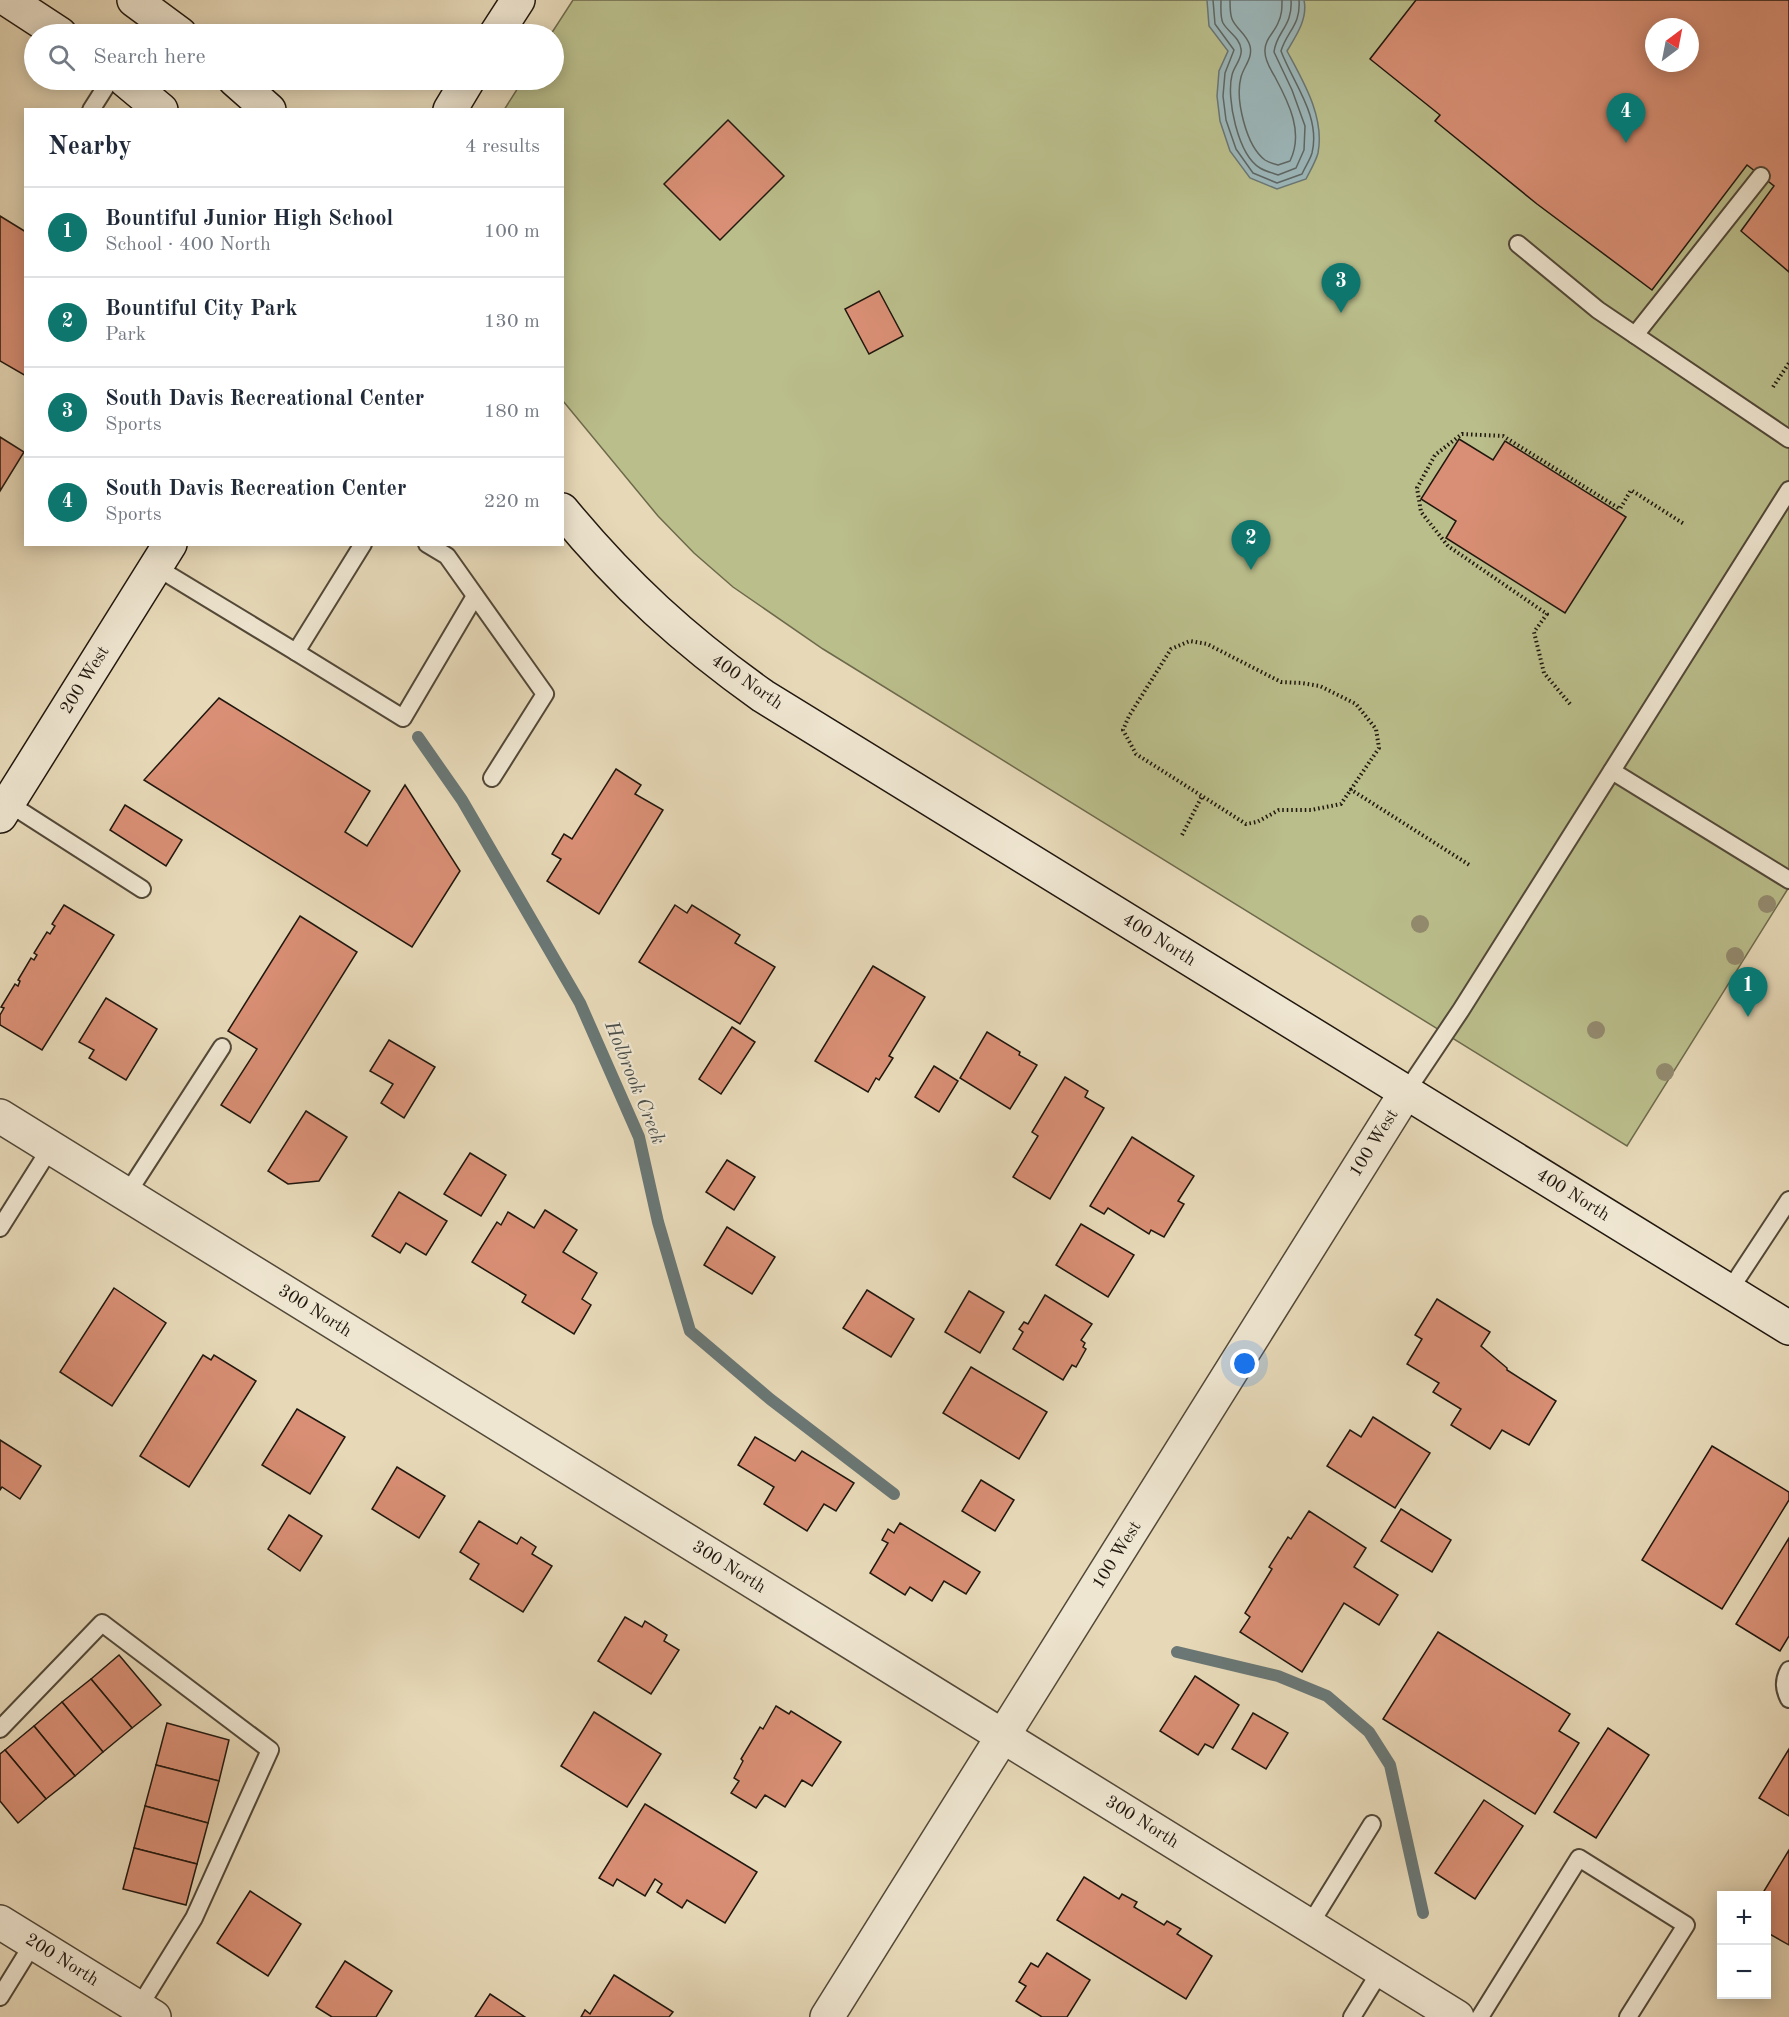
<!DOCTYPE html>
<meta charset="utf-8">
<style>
:root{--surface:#fff;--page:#f6f6f7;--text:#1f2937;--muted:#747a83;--line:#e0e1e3;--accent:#0f766e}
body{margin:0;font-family:"Old Standard TT",serif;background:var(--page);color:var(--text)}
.controls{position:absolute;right:18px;bottom:18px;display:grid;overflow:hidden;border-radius:0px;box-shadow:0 3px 15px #0003}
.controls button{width:54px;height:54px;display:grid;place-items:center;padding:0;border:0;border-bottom:2px solid var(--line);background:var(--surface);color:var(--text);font:30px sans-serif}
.compass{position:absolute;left:1645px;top:18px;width:54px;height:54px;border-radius:50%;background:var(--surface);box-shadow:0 3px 15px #0003;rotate:32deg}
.you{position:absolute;left:1245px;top:1364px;width:21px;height:21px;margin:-15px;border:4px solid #fff;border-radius:50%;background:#1a73e8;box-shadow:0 0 0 9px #1a73e833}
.badge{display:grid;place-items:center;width:39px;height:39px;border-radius:50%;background:var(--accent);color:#fff;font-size:20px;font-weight:700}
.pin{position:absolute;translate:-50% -50px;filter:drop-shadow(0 2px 3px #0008)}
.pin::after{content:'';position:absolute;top:32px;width:21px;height:18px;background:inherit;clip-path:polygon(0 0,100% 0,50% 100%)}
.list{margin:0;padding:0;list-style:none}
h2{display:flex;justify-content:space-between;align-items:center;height:78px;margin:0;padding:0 24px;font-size:26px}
h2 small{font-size:20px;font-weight:400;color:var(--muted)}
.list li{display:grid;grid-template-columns:39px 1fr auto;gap:18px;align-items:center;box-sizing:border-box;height:90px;padding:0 24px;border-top:2px solid var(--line)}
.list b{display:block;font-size:22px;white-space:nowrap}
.list p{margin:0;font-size:20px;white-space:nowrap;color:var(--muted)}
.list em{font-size:20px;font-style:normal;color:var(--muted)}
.icon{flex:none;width:33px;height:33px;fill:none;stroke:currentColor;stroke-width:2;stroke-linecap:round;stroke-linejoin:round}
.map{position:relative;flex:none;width:1789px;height:2017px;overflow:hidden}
.search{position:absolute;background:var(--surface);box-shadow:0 3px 15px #0003;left:24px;top:24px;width:540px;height:66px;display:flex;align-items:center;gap:15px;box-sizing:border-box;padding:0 21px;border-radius:33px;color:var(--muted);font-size:22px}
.panel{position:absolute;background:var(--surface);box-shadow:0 3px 15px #0003;left:24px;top:108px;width:540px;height:438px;border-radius:0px}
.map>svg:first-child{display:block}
.green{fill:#babe8b;stroke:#6d6a4c;stroke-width:1.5;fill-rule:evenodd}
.water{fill:#9cb7ba;stroke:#6a7775;stroke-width:1.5}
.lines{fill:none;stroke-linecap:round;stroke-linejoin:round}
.shore{stroke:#5e6764;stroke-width:1.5}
.stream{stroke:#6a7775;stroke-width:12}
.building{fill:#d98f75;stroke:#20170e;stroke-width:1.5;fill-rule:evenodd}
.service-casing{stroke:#524838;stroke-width:20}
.minor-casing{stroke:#524838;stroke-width:36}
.tertiary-casing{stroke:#524838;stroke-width:36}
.secondary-casing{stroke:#20170e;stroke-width:36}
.path{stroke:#20170e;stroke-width:4;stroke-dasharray:1.5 3;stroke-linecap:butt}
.service{stroke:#efe6d1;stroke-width:16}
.minor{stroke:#efe6d1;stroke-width:33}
.tertiary{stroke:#efe6d1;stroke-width:33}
.secondary{stroke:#efe6d1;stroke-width:33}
.tree{fill:#938a6f}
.labels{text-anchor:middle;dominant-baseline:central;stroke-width:4.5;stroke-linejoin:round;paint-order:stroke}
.street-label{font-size:18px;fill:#20170e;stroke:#efe6d1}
.water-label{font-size:20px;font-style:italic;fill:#4b4f4a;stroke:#efe6d1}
</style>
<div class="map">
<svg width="1789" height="2017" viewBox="0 0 1789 2017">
<rect width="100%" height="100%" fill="#e7d9b8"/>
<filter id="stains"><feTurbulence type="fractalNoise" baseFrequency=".00333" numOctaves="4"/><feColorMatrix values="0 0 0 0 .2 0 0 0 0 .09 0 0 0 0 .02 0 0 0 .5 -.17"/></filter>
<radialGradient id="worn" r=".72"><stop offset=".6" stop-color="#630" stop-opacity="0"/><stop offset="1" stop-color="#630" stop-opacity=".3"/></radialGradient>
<!-- green -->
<path class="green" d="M573,0h1216v887l-162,259 -804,-497 -90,-62 -39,-34 -36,-37 -95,-115 -1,-291h-58l19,-30h31v-46h-3zM1654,27h36v36h-36z"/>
<!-- water -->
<path class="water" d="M1207,0h97c4,19 -8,36 -17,51 16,30 38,66 31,102 -2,8 -8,18 -12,26l-29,10 -27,-11 -20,-27 -10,-30 -3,-25 2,-25 9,-20 -19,-25z"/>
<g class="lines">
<!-- shore -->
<g class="shore">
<path d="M1213,0l2,24 19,26 -9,23 -2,23 3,24 10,29 17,24 24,10 25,-9c3,-7 8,-14 10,-21 9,-37 -19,-70 -31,-102 6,-20 20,-26 18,-51"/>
<path d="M1221,0c0,7 -1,17 2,23 5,9 17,15 18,26 2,9 -7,17 -9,26 -6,23 6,80 28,93 5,3 12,5 18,7l18,-7 8,-18 1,-24 -13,-36 -18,-38c2,-20 19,-26 17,-52"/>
<path d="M1230,0c0,5 0,14 2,19 4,10 15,15 18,27 3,12 -6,20 -9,31 -6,22 5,69 24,83 3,2 9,4 13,5l12,-4c14,-28 -1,-58 -15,-84 -4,-7 -10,-16 -10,-25 -1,-12 9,-19 13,-29 4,-8 4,-15 4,-23"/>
</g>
<!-- stream -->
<g class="stream">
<polyline points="418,737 462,800 580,1003 639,1137 658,1222 690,1331 770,1399 894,1494"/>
<polyline points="1177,1652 1278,1676 1327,1696 1369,1732 1390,1765 1423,1913"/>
</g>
</g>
<!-- building -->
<g class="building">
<path d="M1416,0h373v272l-48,-41 33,-45 -27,-21 -95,125 -115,-86 -102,-83 5,-6 -70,-56zM1654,27h36v36h-36z"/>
<polygon points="728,120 784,176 720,240 664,184"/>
<polygon points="0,216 26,232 26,376 0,361"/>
<polygon points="879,291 903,336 869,354 845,309"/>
<polygon points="0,437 24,452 0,491"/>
<polygon points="1459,439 1493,460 1505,441 1626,517 1565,613 1446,538 1456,521 1421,499"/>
<polygon points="219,698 370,791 345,832 367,846 405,785 460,871 412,947 144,780"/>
<polygon points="616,769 641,785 635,794 663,810 599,914 547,881 561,859 552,854 564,834 572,839"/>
<polygon points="125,805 182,840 166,866 110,830"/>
<polygon points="64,905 114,935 42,1050 0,1025 0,1015 4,1008 1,1007 15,984 18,986 20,981 18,980 31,958 34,960 37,955 34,953 47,932 50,934 55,926 52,924"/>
<polygon points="675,905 687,913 692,905 740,935 735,943 775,967 740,1024 639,962"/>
<polygon points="300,916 357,952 250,1123 221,1105 257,1049 228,1031"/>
<polygon points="873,966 925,997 889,1056 893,1058 879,1080 876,1078 868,1092 815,1061"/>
<polygon points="106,998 157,1029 126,1080 89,1058 94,1050 79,1042"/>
<polygon points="732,1027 755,1042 721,1094 699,1079"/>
<polygon points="987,1032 1020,1052 1019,1055 1037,1065 1010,1109 960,1078"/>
<polygon points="389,1040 435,1067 404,1118 381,1103 393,1084 370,1071"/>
<polygon points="934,1066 958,1081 939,1112 915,1097"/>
<polygon points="1065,1077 1088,1091 1085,1097 1104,1108 1050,1199 1013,1177 1038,1136 1032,1132"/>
<polygon points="306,1111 347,1137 319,1181 288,1184 268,1171"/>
<polygon points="1132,1137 1194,1176 1178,1201 1184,1204 1164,1237 1151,1230 1149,1234 1108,1208 1104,1214 1090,1206"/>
<polygon points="470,1153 506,1175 481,1216 444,1194"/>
<polygon points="727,1160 755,1177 734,1210 706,1192"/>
<polygon points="399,1192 447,1221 426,1255 406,1243 400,1253 372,1236"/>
<polygon points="545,1210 577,1230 563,1252 597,1273 582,1299 591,1305 574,1334 522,1302 526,1295 472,1262 497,1222 501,1225 508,1212 534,1228"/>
<polygon points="1081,1224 1134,1255 1108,1297 1056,1265"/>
<polygon points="727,1227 775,1257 752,1294 704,1265"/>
<polygon points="114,1288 166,1323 112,1406 60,1372"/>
<polygon points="867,1290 914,1319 891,1357 843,1328"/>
<polygon points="969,1291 1004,1312 980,1353 945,1332"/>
<polygon points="1045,1295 1092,1324 1081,1340 1085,1343 1083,1347 1086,1349 1076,1367 1072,1365 1063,1380 1013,1349 1023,1332 1019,1329 1024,1322 1028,1324"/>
<polygon points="1437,1299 1490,1332 1481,1346 1507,1368 1507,1370 1556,1401 1529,1445 1502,1430 1490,1449 1451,1425 1461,1409 1433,1392 1439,1383 1407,1364 1422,1339 1415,1335"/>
<polygon points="203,1355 211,1360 214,1355 256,1381 189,1487 140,1456"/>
<polygon points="971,1367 1047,1412 1019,1459 943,1413"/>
<polygon points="297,1409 345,1437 310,1494 262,1465"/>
<polygon points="1373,1417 1430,1453 1395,1508 1327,1466 1350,1430 1361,1437"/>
<polygon points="755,1437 795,1461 802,1451 854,1483 836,1511 824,1504 807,1531 764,1504 774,1487 738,1465"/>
<polygon points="0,1440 41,1466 20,1499 2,1487 0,1490"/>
<polygon points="1712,1446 1789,1492 1789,1500 1722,1609 1642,1560"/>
<polygon points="397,1467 445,1496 419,1538 372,1509"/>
<polygon points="981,1480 1014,1500 995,1531 962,1511"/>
<polygon points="1401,1509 1451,1540 1432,1572 1381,1541"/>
<polygon points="1309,1511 1366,1548 1354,1567 1398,1595 1379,1625 1344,1603 1302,1672 1240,1632 1250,1617 1245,1613 1272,1569 1269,1567 1288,1537 1291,1539"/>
<polygon points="289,1515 322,1536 300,1571 268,1549"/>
<polygon points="479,1521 517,1544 521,1537 536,1547 532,1554 552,1566 523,1612 470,1579 479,1564 460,1552"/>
<polygon points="900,1523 980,1572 966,1594 944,1581 932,1601 910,1587 905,1595 870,1573 888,1543 882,1540 888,1529 894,1533"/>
<polygon points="1789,1538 1789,1636 1780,1651 1736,1624"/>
<polygon points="625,1617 642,1627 645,1621 667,1635 664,1641 679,1650 651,1694 598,1661"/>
<polygon points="1438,1632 1570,1714 1559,1731 1579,1743 1535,1814 1383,1719"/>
<polygon points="119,1655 161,1705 132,1728 91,1679"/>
<polygon points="1195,1676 1239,1705 1213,1748 1205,1744 1198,1755 1160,1731"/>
<polygon points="91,1679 132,1728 103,1752 62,1702"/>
<polygon points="62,1702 103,1752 75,1776 34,1726"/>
<polygon points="776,1706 789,1714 791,1711 841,1742 812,1786 802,1780 785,1807 765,1795 756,1808 731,1793 739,1781 734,1778 743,1761 741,1759 760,1727 763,1729"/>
<polygon points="594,1712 661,1754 627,1807 561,1766"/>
<polygon points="1253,1713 1288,1733 1266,1769 1232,1749"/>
<polygon points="167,1723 229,1740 219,1781 156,1765"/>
<polygon points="34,1726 75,1776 46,1799 5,1750"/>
<polygon points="1608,1728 1649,1755 1596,1838 1554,1812"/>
<polygon points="1789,1749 1789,1816 1759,1798"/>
<polygon points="5,1750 46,1799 18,1823 0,1801 0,1754"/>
<polygon points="156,1765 219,1781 208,1823 145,1806"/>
<polygon points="1484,1800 1523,1826 1475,1899 1435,1873"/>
<polygon points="645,1804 757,1872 725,1923 687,1900 682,1908 657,1892 662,1884 655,1879 645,1896 617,1879 613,1886 599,1878"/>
<polygon points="145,1806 208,1823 197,1864 134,1848"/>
<polygon points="134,1848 197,1864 186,1905 123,1889"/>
<polygon points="1789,1850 1789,1945 1766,1932 1766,1896 1761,1896"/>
<polygon points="1084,1877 1119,1899 1122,1894 1137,1902 1134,1907 1164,1925 1167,1921 1181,1929 1177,1934 1212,1956 1186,1999 1057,1920"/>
<polygon points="250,1891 301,1924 268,1976 217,1943"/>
<polygon points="1047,1953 1090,1980 1067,2017 1042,2017 1016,2001 1026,1986 1019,1982 1031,1963 1038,1967"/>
<polygon points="345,1961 392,1991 376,2017 332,2017 316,2007"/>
<polygon points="614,1975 673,2012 669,2017 581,2017 585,2010 590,2014"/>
<polygon points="490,1994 525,2017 475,2017"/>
</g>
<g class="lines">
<!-- service casing -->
<g class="service-casing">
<g id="service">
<polyline points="91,110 110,80"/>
<polyline points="1518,244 1598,310 1789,439"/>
<polyline points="1635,335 1761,176"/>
<polyline points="427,544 447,556 545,694 492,778"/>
<polyline points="156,567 296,652 363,544"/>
<polyline points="296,652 403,718 475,596"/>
<polyline points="1612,771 1789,880"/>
<polyline points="8,803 142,889"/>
<polyline points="1406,1092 1461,1010 1789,490"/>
<polyline points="127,1194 222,1047"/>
<polyline points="0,1228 51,1147"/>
<polyline points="1729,1291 1789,1200"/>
<path d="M1789,1670c-6,11 -5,19 0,29"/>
<polyline points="0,1729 102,1623 270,1750 194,1918 139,2007"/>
<polyline points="1309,1926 1372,1824"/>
<polyline points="0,1997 34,1942"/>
<polyline points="1352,2017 1381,1970"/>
<polyline points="1480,2017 1579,1858 1686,1925 1628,2017"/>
</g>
</g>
<!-- minor casing -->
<g class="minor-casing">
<g id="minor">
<polyline points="0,1116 1457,2017"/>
<polyline points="0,1922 154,2017"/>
</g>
</g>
<!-- tertiary casing -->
<g class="tertiary-casing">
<polyline id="tertiary" points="827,2017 1406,1092"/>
</g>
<!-- secondary casing -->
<g class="secondary-casing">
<g id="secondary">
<polyline points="8,0 60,34"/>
<polyline points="134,0 180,34"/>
<polyline points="496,34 518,0"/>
<polyline points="125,80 161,110"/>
<polyline points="235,80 269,110"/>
<polyline points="450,110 468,80"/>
<path d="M562,510c62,75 122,130 201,186l1026,632"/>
<polyline points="0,816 170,544"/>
</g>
</g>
<!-- path -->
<g class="path">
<polyline points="1773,387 1789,363"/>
<polyline points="1570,704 1544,673 1534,632 1547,614 1448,546 1421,512 1417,488 1435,455 1462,434 1503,436 1620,509 1631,490 1684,524"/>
<polyline points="1350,789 1471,866"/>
<polyline points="1182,835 1202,796 1136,754 1123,730 1129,716 1171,649 1190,641 1207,644 1281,682 1302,683 1320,686 1356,704 1376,729 1379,748 1341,804 1311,810 1279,810 1257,822 1246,824 1202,796"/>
</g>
<!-- service -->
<use href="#service" class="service"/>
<!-- minor -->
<use href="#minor" class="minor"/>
<!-- tertiary -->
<use href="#tertiary" class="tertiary"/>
<!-- secondary -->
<use href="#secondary" class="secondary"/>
</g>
<!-- trees -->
<g class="tree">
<circle cx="1767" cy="904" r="9"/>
<circle cx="1420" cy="924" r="9"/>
<circle cx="1735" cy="956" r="9"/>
<circle cx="1596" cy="1030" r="9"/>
<circle cx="1665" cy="1072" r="9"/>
</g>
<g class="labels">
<!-- street labels -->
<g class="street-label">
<text transform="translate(85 680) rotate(-58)">200 West</text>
<text transform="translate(747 682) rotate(35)">400 North</text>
<text transform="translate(1159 940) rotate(32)">400 North</text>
<text transform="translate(1374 1143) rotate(-58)">100 West</text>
<text transform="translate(1573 1195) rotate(32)">400 North</text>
<text transform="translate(315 1311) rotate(32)">300 North</text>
<text transform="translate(1117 1555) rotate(-58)">100 West</text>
<text transform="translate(729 1567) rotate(32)">300 North</text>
<text transform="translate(1142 1822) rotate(32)">300 North</text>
<text transform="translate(62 1960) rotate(32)">200 North</text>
</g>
<!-- water labels -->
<g class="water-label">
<text transform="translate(634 1083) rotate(68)">Holbrook Creek</text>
</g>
</g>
<rect width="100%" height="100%" filter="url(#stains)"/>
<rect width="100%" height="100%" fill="url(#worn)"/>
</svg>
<div class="controls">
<button>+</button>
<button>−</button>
</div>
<svg class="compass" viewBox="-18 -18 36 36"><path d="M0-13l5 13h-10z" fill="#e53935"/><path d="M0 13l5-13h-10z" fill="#747a83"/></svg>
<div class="you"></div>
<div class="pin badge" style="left:1748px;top:1017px">1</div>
<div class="pin badge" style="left:1251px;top:570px">2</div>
<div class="pin badge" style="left:1341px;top:313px">3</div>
<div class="pin badge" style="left:1626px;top:143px">4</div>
<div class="search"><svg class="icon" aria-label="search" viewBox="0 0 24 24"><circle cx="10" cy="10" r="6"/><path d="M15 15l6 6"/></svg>Search here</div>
<section class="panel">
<h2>Nearby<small>4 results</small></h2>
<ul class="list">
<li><span class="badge">1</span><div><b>Bountiful Junior High School</b><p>School · 400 North</p></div><em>100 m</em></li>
<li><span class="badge">2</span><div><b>Bountiful City Park</b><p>Park</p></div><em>130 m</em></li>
<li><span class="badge">3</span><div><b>South Davis Recreational Center</b><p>Sports</p></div><em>180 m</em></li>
<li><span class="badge">4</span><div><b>South Davis Recreation Center</b><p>Sports</p></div><em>220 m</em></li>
</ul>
</section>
</div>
